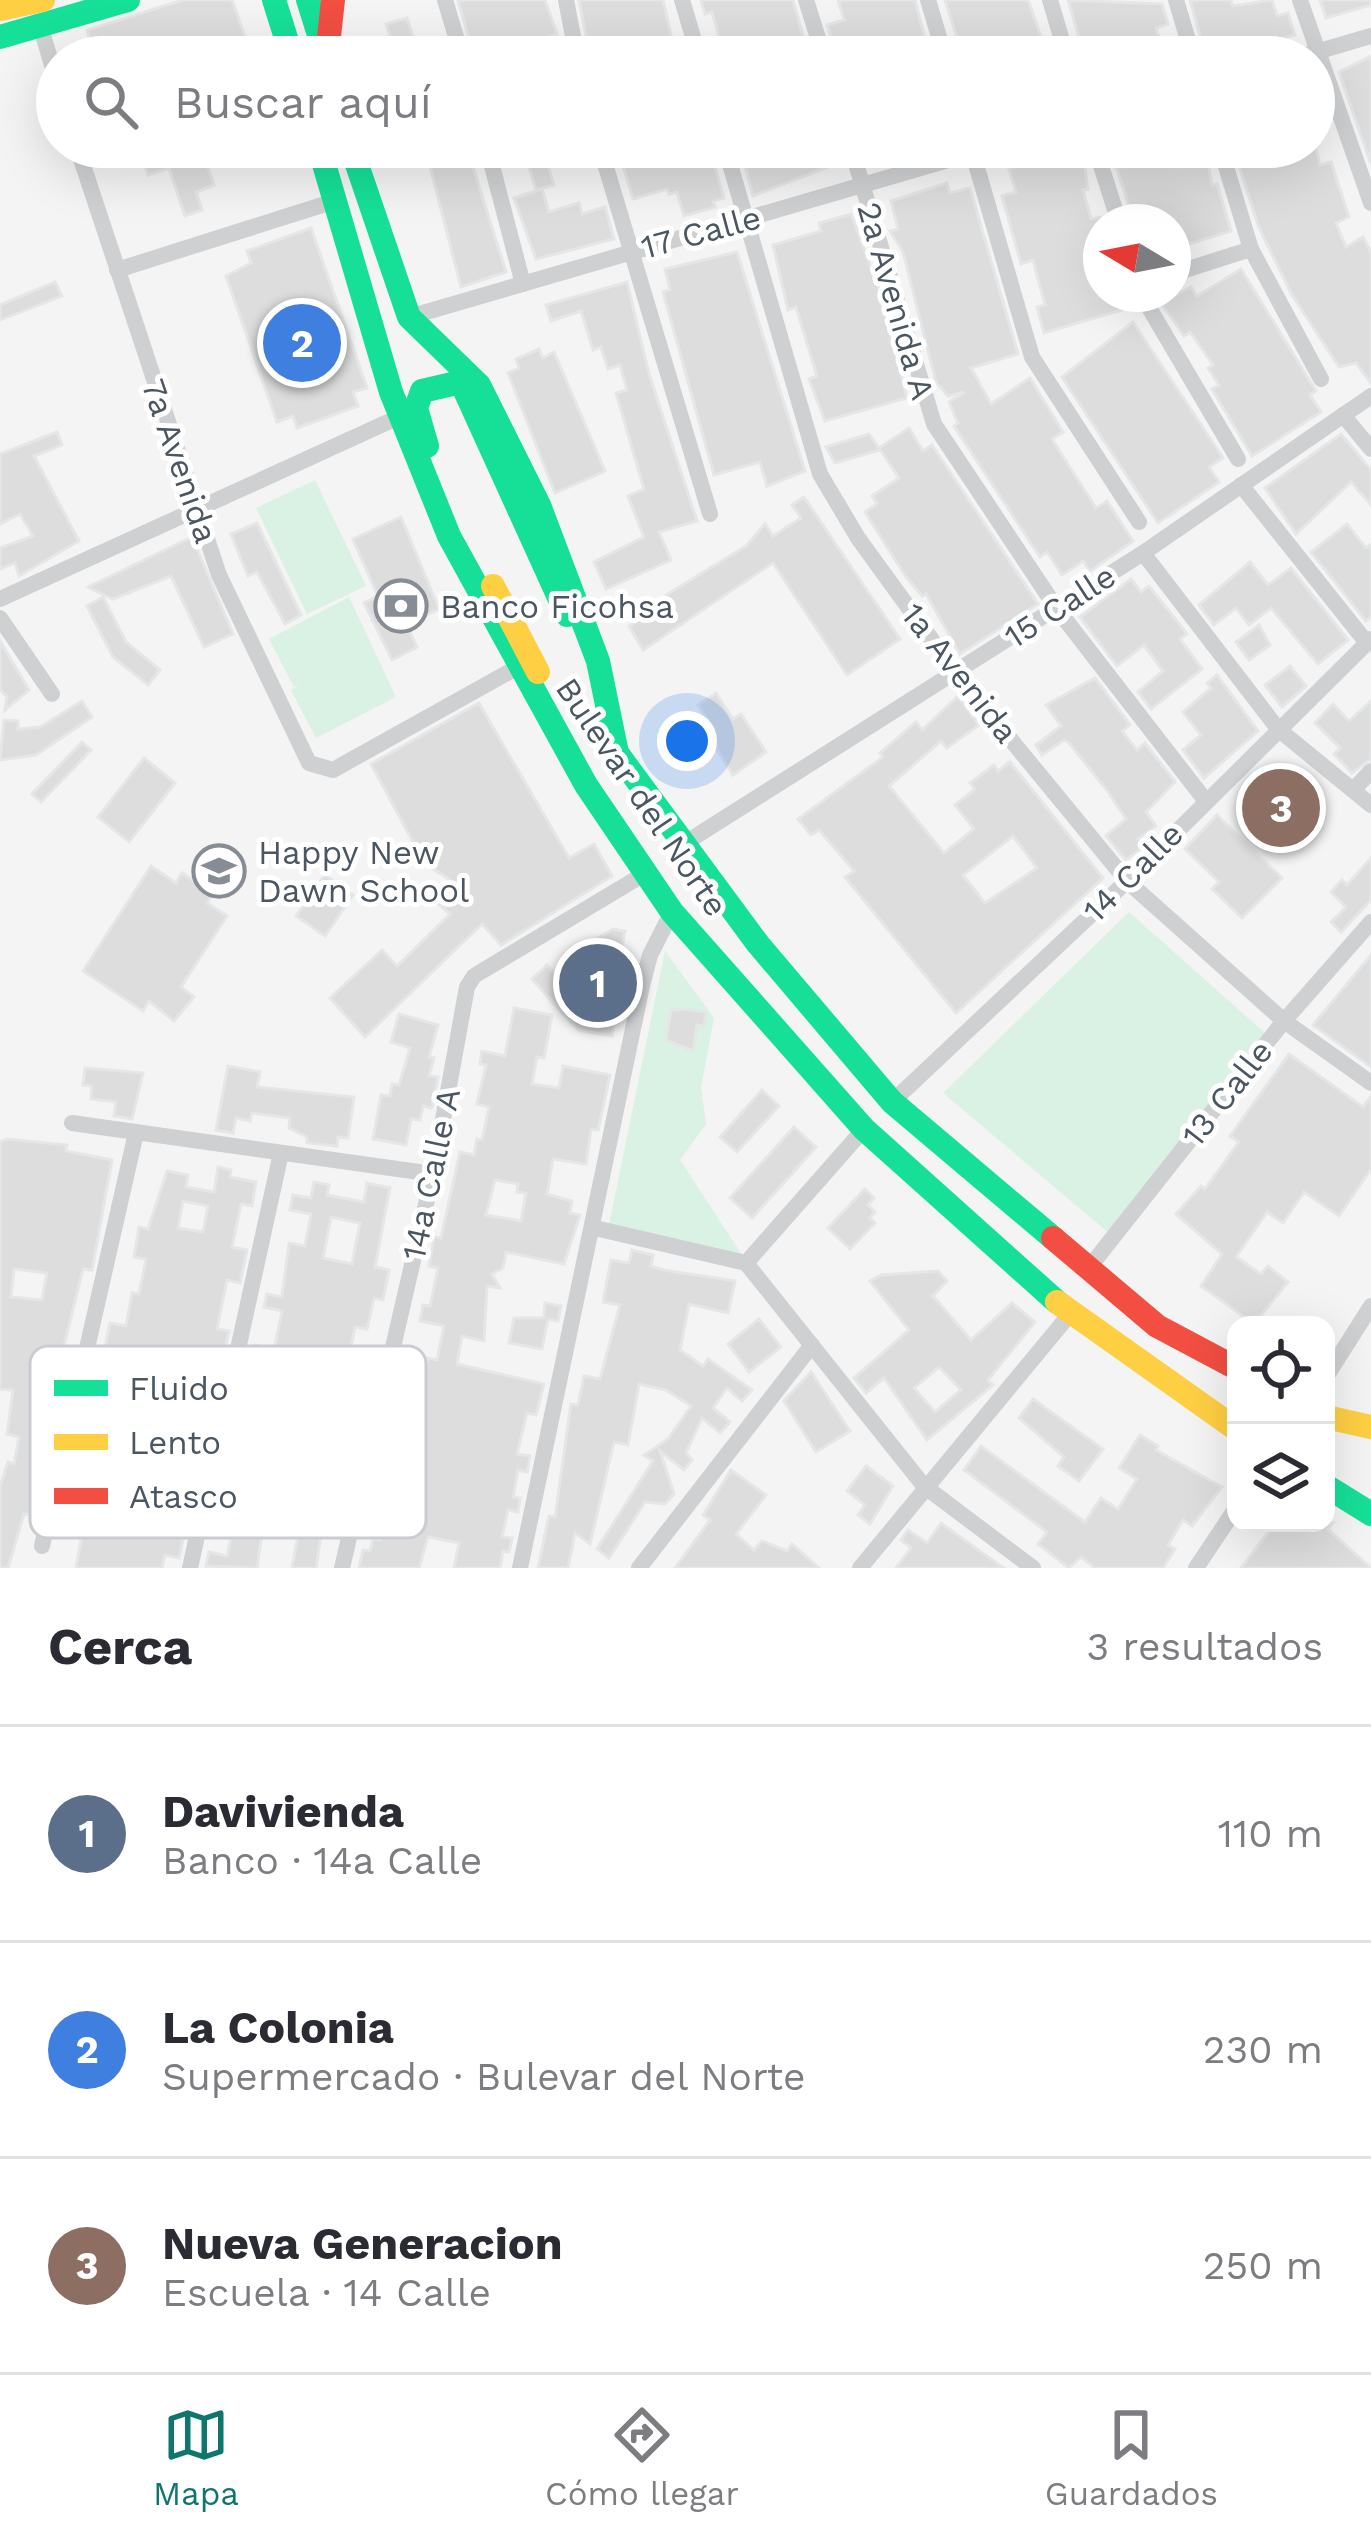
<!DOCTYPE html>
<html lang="es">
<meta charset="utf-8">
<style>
:root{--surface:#fff;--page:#f2f2f3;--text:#2b2b33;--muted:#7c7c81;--line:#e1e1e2;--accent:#0f766e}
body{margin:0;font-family:"Work Sans",sans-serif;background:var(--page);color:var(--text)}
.controls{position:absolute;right:36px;bottom:36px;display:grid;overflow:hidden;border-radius:24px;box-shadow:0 12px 48px #0002}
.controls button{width:108px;height:108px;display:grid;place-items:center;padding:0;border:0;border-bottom:3px solid var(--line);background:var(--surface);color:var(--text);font:60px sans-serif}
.compass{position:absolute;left:1083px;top:204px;width:108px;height:108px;border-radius:50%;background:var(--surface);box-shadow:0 12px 48px #0002;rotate:280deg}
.you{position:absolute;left:687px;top:741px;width:42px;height:42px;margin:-30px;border:9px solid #fff;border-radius:50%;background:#1a73e8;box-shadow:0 0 0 18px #1a73e833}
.badge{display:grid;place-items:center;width:78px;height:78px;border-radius:50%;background:var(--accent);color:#fff;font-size:39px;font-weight:700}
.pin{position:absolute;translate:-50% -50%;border:6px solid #fff;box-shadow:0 3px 12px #0006}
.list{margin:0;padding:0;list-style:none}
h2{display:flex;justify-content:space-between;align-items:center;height:156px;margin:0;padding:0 48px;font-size:51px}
h2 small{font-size:39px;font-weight:400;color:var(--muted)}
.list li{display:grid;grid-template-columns:78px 1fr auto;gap:36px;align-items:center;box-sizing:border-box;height:216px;padding:0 48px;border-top:3px solid var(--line)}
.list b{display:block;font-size:45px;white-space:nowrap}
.list p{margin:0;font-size:39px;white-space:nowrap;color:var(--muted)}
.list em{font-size:39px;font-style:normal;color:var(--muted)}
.icon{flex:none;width:66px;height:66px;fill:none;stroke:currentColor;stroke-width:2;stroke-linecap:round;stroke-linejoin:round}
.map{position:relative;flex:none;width:1371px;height:1568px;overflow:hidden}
.search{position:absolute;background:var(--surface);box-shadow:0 12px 48px #0002;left:36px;right:36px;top:36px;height:132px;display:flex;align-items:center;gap:30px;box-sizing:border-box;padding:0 42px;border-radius:66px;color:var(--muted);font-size:45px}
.sheet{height:804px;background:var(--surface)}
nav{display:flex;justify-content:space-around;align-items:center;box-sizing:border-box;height:168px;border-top:3px solid var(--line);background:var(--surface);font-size:33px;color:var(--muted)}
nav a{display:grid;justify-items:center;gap:6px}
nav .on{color:var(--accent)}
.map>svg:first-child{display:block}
.green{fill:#d9f2e3}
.building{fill:#ddddde;stroke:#e5e6e7;stroke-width:3;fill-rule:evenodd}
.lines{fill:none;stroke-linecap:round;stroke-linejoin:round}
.street{stroke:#ced0d2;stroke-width:16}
.fast{stroke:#16e098;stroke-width:24}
.slow{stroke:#ffcf43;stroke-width:24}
.jam{stroke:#f24e42;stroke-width:24}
.labels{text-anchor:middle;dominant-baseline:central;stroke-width:10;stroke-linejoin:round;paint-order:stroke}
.street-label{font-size:33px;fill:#4a5661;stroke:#fff}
.poi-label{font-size:33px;fill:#4a5661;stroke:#fff;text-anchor:start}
.key{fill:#fff;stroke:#c9ccd0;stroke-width:3}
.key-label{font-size:33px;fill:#4a5661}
</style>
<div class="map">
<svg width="1371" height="1568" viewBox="0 0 1371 1568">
<rect width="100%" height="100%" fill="#f4f4f4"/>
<!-- green -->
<g class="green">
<polygon points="315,480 366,586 307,614 256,508"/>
<polygon points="349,597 396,697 316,738 291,690 300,685 294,687 269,639"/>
<polygon points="1129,912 1275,1042 1117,1240 943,1093"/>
<polygon points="665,951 714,1018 701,1087 706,1124 680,1160 744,1258 609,1225"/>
</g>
<!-- building -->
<g class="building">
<polygon points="183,0 232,0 252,57 95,57 87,30"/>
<polygon points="458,0 545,0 557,34 515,48 517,57 474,57"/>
<polygon points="579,0 663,0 676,57 613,57 612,50 590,56"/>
<polygon points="701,0 793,0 809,57 725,57 712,12 705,14"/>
<polygon points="838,0 915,0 929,54 837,57 827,25 844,20"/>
<polygon points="945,0 1028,0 1048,57 963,57"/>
<polygon points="1068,0 1162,4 1168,24 1156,28 1165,57 1085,57"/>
<polygon points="1190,0 1231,0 1233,6 1272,0 1277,16 1288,13 1295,35 1242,51 1244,57 1206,57"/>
<polygon points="1320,0 1371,0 1371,5 1326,18"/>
<polygon points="407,18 415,43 420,57 397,57 386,24"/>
<polygon points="1371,56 1371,164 1339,72"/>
<polygon points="1315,146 1320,165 1331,162 1349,217 1336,223 1346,247 1363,237 1371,252 1371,383 1356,363 1339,367 1292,295 1259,228 1233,147 1282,147 1283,155"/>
<polygon points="139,147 201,147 214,185 196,192 202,210 185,216 169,168 148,175"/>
<polygon points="425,147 468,151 506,272 461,287"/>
<polygon points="523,147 588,147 588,151 547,163 554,185 536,190"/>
<polygon points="617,147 709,147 724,198 713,201 715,207 684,216 677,192 669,194 667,189 633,199"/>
<polygon points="740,147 828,147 833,165 753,196"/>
<polygon points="1110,147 1205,147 1212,185 1217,184 1231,231 1173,249 1173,222 1134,222"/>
<polygon points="1082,148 1088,189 1083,190 1091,219 1101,217 1101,294 1128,294 1132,307 1044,333 1037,307 1045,305 1033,260 1021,264 1002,196 1016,192 1009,169"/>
<polygon points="947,183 950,193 970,188 1018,354 971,368 991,404 1030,378 1063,432 1052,439 1096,508 1107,501 1133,541 1090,571 1083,561 1062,575 1047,552 1040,557 954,426 958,423 949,402 964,392 948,396 936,382 903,252 890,231 898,229 891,201"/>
<polygon points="542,189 549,212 579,203 582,214 605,207 614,239 536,259 514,198"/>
<polygon points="851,214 881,294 907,398 825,421 809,379 817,376 807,343 796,307 788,310 773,245 821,231 819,223"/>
<polygon points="311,228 367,388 353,392 358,406 297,428 293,416 277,422 226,276 251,263 247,251"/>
<polygon points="737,252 805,471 767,486 760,462 714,475 663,292 670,290 665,269"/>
<polygon points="1241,269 1316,391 1310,395 1321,412 1252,456 1212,389 1219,385 1208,368 1213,365 1190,332 1184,336 1161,303 1191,287 1197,296"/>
<polygon points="55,282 62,296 0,320 0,305"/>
<polygon points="627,282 649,374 697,521 659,532 671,560 606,589 594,562 644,537 628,496 644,489 616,393 627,390 620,365 608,369 601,347 593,350 581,311 551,321 546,305"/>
<polygon points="1133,322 1223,458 1209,467 1219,482 1158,523 1062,377"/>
<polygon points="539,349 543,358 554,352 605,471 555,493 508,373 519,368 516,359"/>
<polygon points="909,428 923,451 932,445 1038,604 960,654 926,594 922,596 906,577 865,512 877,504 872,496 899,478 879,448"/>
<polygon points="57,432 62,445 34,456 79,541 19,576 15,563 0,569 0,548 33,536 20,514 0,524 0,454"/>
<polygon points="869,434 880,450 835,463 826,447"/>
<polygon points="1341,434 1371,470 1371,505 1351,482 1296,534 1265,488"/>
<polygon points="804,497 900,639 847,675 773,563 643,650 629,626 669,601 666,595 746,546 765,524 773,536 801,518 792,505"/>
<polygon points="401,517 439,609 406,625 417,647 392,660 364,603 378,596 353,539"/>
<polygon points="257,523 301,615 285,624 257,572 248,576 231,534"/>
<polygon points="1347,524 1366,548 1371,544 1371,617 1366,621 1311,552"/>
<polygon points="192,537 233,634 204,647 171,576 113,599 88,587"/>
<polygon points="1250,562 1268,585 1291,568 1348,640 1318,664 1271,608 1249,625 1236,608 1214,625 1199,605"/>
<polygon points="1131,579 1141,592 1149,586 1173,616 1187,634 1180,639 1202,669 1151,709 1138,692 1163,671 1144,645 1117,666 1080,617"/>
<polygon points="103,597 126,642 160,670 148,685 113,657 87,606"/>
<polygon points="1259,625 1270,645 1249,660 1236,642"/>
<polygon points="0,641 29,690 5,710 7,697 0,689"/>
<polygon points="1290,666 1306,686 1282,707 1265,685"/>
<polygon points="1217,675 1258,731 1204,778 1183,750 1201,735 1183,712 1211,688 1207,683"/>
<polygon points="1095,678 1130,725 1122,731 1137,750 1145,743 1175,782 1146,812 1156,826 1138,839 1144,846 1126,860 1106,836 1126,819 1106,789 1069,743 1064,740 1042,755 1036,745 1061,726 1046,705"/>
<polygon points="716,693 733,719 741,714 766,752 733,775 707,734 714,729 698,705"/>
<path d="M958,696l21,29 -32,23 -6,-7 -52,45 55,67 30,-24 -19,-24 20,-16 -5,-6 24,-18 4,6 12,-9 93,116 -147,135 -111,-136 9,-6 -35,-41 -8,5 -13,-16 85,-62 -3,-4 36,-31 6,8zM1013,836l24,32 -52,35 -22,-28z"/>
<polygon points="82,701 92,717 36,755 0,760 4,720 18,721 18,729 40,727"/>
<polygon points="1371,701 1371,759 1352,773 1334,754 1340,748 1315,723 1333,704 1349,721"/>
<polygon points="479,703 569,858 594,844 612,876 501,945 482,924 365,1037 330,998 382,950 397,966 450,914 433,899 449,879 415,858 419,853 371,764"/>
<polygon points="82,742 91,750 41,802 32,794"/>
<polygon points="144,758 175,783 129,842 98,817"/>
<polygon points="1217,815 1282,878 1242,918 1212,889 1219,882 1185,849"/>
<polygon points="1371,858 1371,900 1341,932 1331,922 1346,907 1331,892 1342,880 1347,885"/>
<polygon points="151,866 176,883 182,873 213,894 207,903 227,916 181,987 194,997 174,1021 149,1001 143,1011 83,971"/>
<polygon points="325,875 353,895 325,936 296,916"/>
<polygon points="613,929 625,931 617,972 624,973 612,1036 578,1030 532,979 547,965 571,991 577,963 592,966 598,938"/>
<polygon points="1371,955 1371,1067 1313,1025"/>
<path d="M514,1008l38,7 -8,43 -7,-1 -5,27 27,4 4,-22 47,9 -12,55 -7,-1 -5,35 -33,-5 -6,35 25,7 -2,12 10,2 -16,49 -58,-12 -3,16 -11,6 8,14 -13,-2 -3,55 -22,-5 -5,28 87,20 -8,31 -9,-2 -10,41 13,2 -3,16 -9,-2 -5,27 7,1 -2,14 -10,-2 -6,27 10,1 -3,14 -6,-1 -3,17h-46l5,-25 -31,-6 -9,31h-60l4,-18 7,1 3,-12 7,1 34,-169 11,1 3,-14 9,2 7,-34 -24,-5 3,-16 7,1 8,-38 -9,-2 5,-29 7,1 19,-86 14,3 3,-16 5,1 7,-33 -12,-3 9,-39 -6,-1 2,-13 23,5zM495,1180l23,4 -1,8 9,1 -5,28 -35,-6z"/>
<polygon points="686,1009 706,1012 704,1026 697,1025 693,1051 666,1040 671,1010"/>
<polygon points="399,1014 438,1025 429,1057 434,1058 429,1076 438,1077 432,1108 423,1106 420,1120 411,1119 406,1145 373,1139 381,1095 390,1096 392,1084 399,1085 410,1048 391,1042"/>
<polygon points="1289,1054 1363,1107 1371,1096 1371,1169 1339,1216 1304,1192 1283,1223 1267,1212 1236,1257 1261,1274 1268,1266 1288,1282 1254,1324 1201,1286 1222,1254 1176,1214 1201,1186 1205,1189 1239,1142 1230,1136"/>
<polygon points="228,1066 260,1072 257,1087 354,1097 348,1138 338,1137 337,1146 307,1143 307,1137 289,1128 290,1118 252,1113 250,1121 236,1118 233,1133 216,1130"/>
<polygon points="85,1068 143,1073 132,1119 114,1116 116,1102 91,1099 92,1086 83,1085"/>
<polygon points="762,1090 779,1106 737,1152 720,1137"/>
<polygon points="794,1127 816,1147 752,1218 730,1198"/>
<path d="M7,1139l60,6 -1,6 46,9 -20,110 -9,-1 -34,138 -4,24 8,1 -17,84 -12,-2 -16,54h-8v-82l8,-24 6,2 5,-27 -12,-3 6,-44 -13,-1v-247zM14,1269l33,4 -5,27 -31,-3z"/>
<path d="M218,1167l13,3 -1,7 26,5 -4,24 -11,-2 -9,43 15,3 -7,33 -13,-3 -10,49 12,2 -17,78 -10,-2 -16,52 -1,18 11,2 -17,79 -14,-3 -3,13h-86l6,-33 -13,-3 3,-14 -7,-1 27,-104 13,3 11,-46 -15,-3 9,-44 16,3 6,-33 7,1 7,-35 -12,-2 5,-30 9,2 19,-58 21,4 -2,12 28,5zM183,1201l25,5 -5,26 -25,-4z"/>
<path d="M314,1182l15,3 -2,10 37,7 3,-19 23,5 -15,79 14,3 -6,30 -9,-2 -7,31 -12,-2 -9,44 6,1 -6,26 18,4 -5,23 -7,-1 -2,11 -7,-1 -7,26 -5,26 11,2 -3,15 -9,-2 -6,15 -8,52h-24l7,-38 -4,-4 -31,-6 -7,48 -51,-2 3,-14 18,4 6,-26 -19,-2 2,-15 8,2 3,-17 10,1 15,-56 5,-28 -14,-2 12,-68 19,5 8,-39 -18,-4 3,-13 15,3 7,-54 16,3 6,-32 -21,-4 3,-15 18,3zM331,1217l29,6 -8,41 -29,-6zM307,1346l31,6 -9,44 -45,-9 8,-38 14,3z"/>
<polygon points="865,1189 874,1198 868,1205 875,1212 870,1218 875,1223 850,1249 828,1228"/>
<polygon points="632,1250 653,1255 651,1266 664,1270 735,1281 728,1313 689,1304 680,1350 703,1366 708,1359 752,1390 742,1401 727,1388 713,1408 730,1422 720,1433 702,1418 686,1453 692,1460 684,1470 660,1451 674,1494 665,1504 645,1502 609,1558 597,1549 653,1461 644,1455 668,1439 691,1406 666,1390 639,1384 628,1445 614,1442 590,1544 575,1533 568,1568 538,1568 549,1516 555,1517 571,1404 578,1405 584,1376 600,1379 620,1305 603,1302 611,1260 629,1263"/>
<path d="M938,1271l9,10 -14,15 38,44 41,-37 23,19 -47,58 5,5 -66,55 -43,-62 -18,15 -12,-15 55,-48 -39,-49 11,-6zM939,1367l22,23 -26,22 -21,-24z"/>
<polygon points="545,1303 561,1306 558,1321 548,1319 542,1349 509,1343 514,1318 544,1318"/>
<polygon points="759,1319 781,1347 749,1372 728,1344"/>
<polygon points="811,1372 850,1431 816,1452 784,1401"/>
<polygon points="1033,1399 1103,1449 1079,1481 1058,1466 1064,1457 1019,1418"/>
<polygon points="1140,1435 1158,1446 1156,1450 1222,1487 1192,1526 1183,1520 1168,1545 1175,1549 1163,1568 1095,1568 1081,1557 1069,1568 1038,1544 1047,1532 964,1470 981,1446 1085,1522 1101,1498 1118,1509 1137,1479 1119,1468"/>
<polygon points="866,1466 893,1486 870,1524 858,1515 865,1505 847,1491"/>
<polygon points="731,1470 766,1495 736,1534 754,1550 762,1541 787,1551 792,1544 819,1568 675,1568 710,1520 703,1515"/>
<polygon points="941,1523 984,1554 1004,1568 896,1568 911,1548 901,1540 908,1530 927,1543"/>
<polygon points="1275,1523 1333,1523 1328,1529 1371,1568 1241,1568"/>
</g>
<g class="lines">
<!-- street -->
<g class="street">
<polyline points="445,0 462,57"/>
<polyline points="566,0 577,57"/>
<polyline points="682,0 699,57"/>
<polyline points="806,0 824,57"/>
<polyline points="928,0 945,57"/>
<polyline points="1050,0 1067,57"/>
<polyline points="1176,0 1193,57"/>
<polyline points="1300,0 1371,203"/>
<polyline points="40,25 57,82"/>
<polyline points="1299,57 1371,36"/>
<polyline points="77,147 219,575 309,763 333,770 518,667"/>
<polyline points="487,147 523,284"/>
<polyline points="600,147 710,514"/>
<polyline points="725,147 820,474 858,538 956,673 1127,881 1284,1021 1371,1083"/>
<polyline points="851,147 934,424 1057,609 1205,800"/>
<polyline points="971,147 1032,357 1139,522"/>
<polyline points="1095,147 1119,222"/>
<polyline points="1220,147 1251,249 1321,379"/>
<polyline points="117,270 335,201"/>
<polyline points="1173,274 1251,249"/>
<polyline points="1141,294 1238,459"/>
<polyline points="409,317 993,147"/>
<polyline points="1343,415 1371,449"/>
<polyline points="1241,485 1367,643"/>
<polyline points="1143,553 1278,729 1371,805"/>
<polyline points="0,599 401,416"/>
<polyline points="0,618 52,694"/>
<polyline points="1353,790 1371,771"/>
<polyline points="682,845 1143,553 1371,396"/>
<polyline points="892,1102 1127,881 1371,639"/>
<polyline points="72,1123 433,1174"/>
<polyline points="595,1228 746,1263 864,1129"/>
<polyline points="746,1263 924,1486 1033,1568"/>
<polyline points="1088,1269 1284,1021 1371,922"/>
<polyline points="1326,1377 1371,1306"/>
<polyline points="42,1546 136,1133"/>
<polyline points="190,1568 281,1153"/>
<polyline points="342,1568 433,1174 467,987 474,976 646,873"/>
<polyline points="520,1568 642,986 650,955 672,912"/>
<polyline points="639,1568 812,1345"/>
<polyline points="860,1568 1070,1314"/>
<polyline points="1196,1568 1236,1508"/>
</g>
<!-- fast -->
<g class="fast">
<polyline points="274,0 292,57"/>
<polyline points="308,0 326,57"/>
<polyline points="0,37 128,0"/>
<polyline points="319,147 391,392 449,536 586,785 672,912 864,1129 1057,1302"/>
<polyline points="351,147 409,317 479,385 539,505 598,661 617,753 758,944 892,1102 1053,1238"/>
<polyline points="427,446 416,408 422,391 461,382 567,615"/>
<polyline points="1326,1486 1371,1514"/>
</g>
<!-- slow -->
<g class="slow">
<polyline points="0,9 43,0"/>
<polyline points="493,586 538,672"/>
<polyline points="1057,1302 1236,1429"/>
<polyline points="1326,1417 1371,1427"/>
</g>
<!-- jam -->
<g class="jam">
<polyline points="327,55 333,0"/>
<polyline points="1053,1238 1157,1326 1236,1368"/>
</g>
</g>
<!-- icons -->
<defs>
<g id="bank-ring" transform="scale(2.7)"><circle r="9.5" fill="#fff" stroke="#868d94" stroke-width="1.5"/><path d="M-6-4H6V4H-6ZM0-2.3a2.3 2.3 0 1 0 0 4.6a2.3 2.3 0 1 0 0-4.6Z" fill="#868d94"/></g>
<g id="school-ring" transform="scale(2.7)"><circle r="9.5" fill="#fff" stroke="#868d94" stroke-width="1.5"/><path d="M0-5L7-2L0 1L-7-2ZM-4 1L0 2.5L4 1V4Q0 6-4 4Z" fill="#868d94"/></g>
</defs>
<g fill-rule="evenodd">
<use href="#bank-ring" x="401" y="606"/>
<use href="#school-ring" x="219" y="871"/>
</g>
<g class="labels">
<!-- street labels -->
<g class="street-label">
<text transform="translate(701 232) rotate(-15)">17 Calle</text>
<text transform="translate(896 301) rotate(74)">2a Avenida A</text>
<text transform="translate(180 461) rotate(71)">7a Avenida</text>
<text transform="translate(1060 606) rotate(-33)">15 Calle</text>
<text transform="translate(960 673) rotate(52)">1a Avenida</text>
<text transform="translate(642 797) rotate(56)">Bulevar del Norte</text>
<text transform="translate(1133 872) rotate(-45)">14 Calle</text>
<text transform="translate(1227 1093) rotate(-52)">13 Calle</text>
<text transform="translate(431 1174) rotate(-78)">14a Calle A</text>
</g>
<!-- poi labels -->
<g class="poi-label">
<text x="440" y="606">Banco Ficohsa</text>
<text x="258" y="852">Happy New<tspan x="258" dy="38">Dawn School</tspan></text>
</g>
</g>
<!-- legend -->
<rect x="30" y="1346" width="396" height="192" rx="18" class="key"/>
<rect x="54" y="1380" width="54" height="16" fill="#16e098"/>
<rect x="54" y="1434" width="54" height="16" fill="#ffcf43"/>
<rect x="54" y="1488" width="54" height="16" fill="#f24e42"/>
<g class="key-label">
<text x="129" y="1400">Fluido</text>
<text x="129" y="1454">Lento</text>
<text x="129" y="1508">Atasco</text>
</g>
</svg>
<div class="controls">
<button><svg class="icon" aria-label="locate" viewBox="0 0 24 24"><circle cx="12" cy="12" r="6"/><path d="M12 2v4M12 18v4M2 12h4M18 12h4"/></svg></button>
<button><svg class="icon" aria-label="layers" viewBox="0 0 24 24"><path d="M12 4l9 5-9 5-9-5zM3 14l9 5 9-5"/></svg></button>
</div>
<svg class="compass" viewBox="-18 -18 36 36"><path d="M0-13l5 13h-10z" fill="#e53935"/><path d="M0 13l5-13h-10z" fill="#7c7c81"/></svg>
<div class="you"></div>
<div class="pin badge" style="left:598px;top:983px;background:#5c6f8a">1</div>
<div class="pin badge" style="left:302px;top:343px;background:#3f7fe0">2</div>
<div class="pin badge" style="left:1281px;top:808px;background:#8d6e63">3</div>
<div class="search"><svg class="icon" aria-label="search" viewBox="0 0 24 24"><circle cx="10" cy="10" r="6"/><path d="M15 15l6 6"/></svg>Buscar aquí</div>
</div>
<section class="sheet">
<h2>Cerca<small>3 resultados</small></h2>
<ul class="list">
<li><span class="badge" style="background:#5c6f8a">1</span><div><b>Davivienda</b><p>Banco · 14a Calle</p></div><em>110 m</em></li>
<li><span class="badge" style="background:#3f7fe0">2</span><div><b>La Colonia</b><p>Supermercado · Bulevar del Norte</p></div><em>230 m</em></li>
<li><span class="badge" style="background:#8d6e63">3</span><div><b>Nueva Generacion</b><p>Escuela · 14 Calle</p></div><em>250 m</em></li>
</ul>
</section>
<nav>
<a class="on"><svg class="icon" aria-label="map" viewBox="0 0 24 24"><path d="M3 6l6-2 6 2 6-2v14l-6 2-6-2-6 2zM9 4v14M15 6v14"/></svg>Mapa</a>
<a><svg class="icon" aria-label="directions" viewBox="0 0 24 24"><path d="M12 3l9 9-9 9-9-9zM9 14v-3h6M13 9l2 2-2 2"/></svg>Cómo llegar</a>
<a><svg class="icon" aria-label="saved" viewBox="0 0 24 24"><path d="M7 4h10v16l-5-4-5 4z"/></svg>Guardados</a>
</nav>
